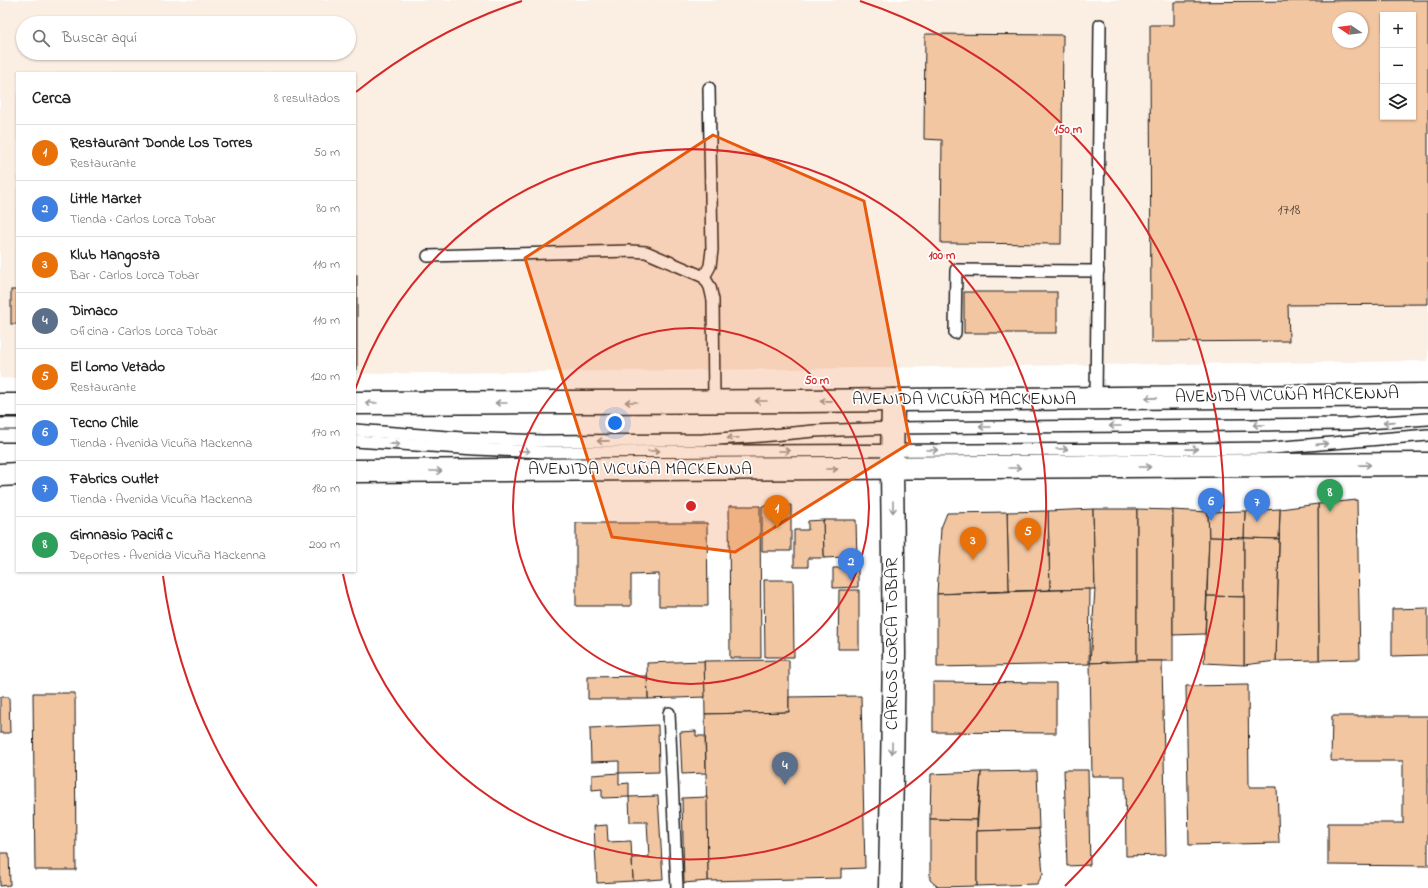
<!DOCTYPE html>
<html lang="es">
<meta charset="utf-8">
<style>
:root{--surface:#fff;--page:#f6f6f6;--text:#222;--muted:#767676;--line:#e0e0e0;--accent:#ea580c}
body{margin:0;font-family:"Indie Flower",sans-serif;background:var(--page);color:var(--text)}
.controls{position:absolute;right:12px;top:12px;display:grid;overflow:hidden;border-radius:0px;box-shadow:0 1px 3px #0004}
.controls button{width:36px;height:36px;display:grid;place-items:center;padding:0;border:0;border-bottom:1px solid var(--line);background:var(--surface);color:var(--text);font:20px sans-serif}
.compass{position:absolute;left:1332px;top:12px;width:36px;height:36px;border-radius:50%;background:var(--surface);box-shadow:0 1px 3px #0004;rotate:283deg}
.you{position:absolute;left:615px;top:423px;width:14px;height:14px;margin:-10px;border:3px solid #fff;border-radius:50%;background:#1a73e8;box-shadow:0 0 0 6px #1a73e833}
.badge{display:grid;place-items:center;width:26px;height:26px;border-radius:50%;background:var(--accent);color:#fff;font-size:13px;font-weight:700}
.pin{position:absolute;translate:-50% -33px;filter:drop-shadow(0 1px 2px #0008)}
.pin::after{content:'';position:absolute;top:21px;width:14px;height:12px;background:inherit;clip-path:polygon(0 0,100% 0,50% 100%)}
.list{margin:0;padding:0;list-style:none}
h2{display:flex;justify-content:space-between;align-items:center;height:52px;margin:0;padding:0 16px;font-size:17px}
h2 small{font-size:13px;font-weight:400;color:var(--muted)}
.list li{display:grid;grid-template-columns:26px 1fr auto;gap:12px;align-items:center;box-sizing:border-box;height:56px;padding:0 16px;border-top:1px solid var(--line)}
.list b{display:block;font-size:15px;white-space:nowrap}
.list p{margin:0;font-size:13px;white-space:nowrap;color:var(--muted)}
.list em{font-size:13px;font-style:normal;color:var(--muted)}
.icon{flex:none;width:22px;height:22px;fill:none;stroke:currentColor;stroke-width:2;stroke-linecap:round;stroke-linejoin:round}
.map{position:relative;flex:none;width:1428px;height:888px;overflow:hidden}
.search{position:absolute;background:var(--surface);box-shadow:0 1px 3px #0004;left:16px;top:16px;width:340px;height:44px;display:flex;align-items:center;gap:10px;box-sizing:border-box;padding:0 14px;border-radius:22px;color:var(--muted);font-size:15px}
.panel{position:absolute;background:var(--surface);box-shadow:0 1px 3px #0004;left:16px;top:72px;width:340px;height:500px;border-radius:0px}
.map>svg:first-child{display:block}
.built{fill:#fbeee3;fill-rule:evenodd}
.building{fill:#f2c6a1;stroke:#1c1c1c;fill-rule:evenodd}
.lines{fill:none;stroke-linecap:round;stroke-linejoin:round}
.lane-casing{stroke:#1c1c1c;stroke-width:14}
.secondary-casing{stroke:#1c1c1c;stroke-width:25}
.primary-casing{stroke:#1c1c1c;stroke-width:25}
.lane{stroke:#fff;stroke-width:11}
.secondary{stroke:#fff;stroke-width:22}
.primary{stroke:#fff;stroke-width:22}
.oneway{stroke:#999}
.marked{fill:#e8590c;fill-opacity:0.2;stroke:#e8590c;stroke-width:3;stroke-linejoin:round}
.ring{fill:none;stroke:#d62828;stroke-width:2}
.labels{text-anchor:middle;dominant-baseline:central;stroke-width:3.5;stroke-linejoin:round;paint-order:stroke}
.number-label{font-size:16px;fill:#52463d}
.street-label{font-size:18px;fill:#1c1c1c;stroke:#fff}
.centre{fill:#d62828;stroke:#fff;stroke-width:2}
.ring-label{font-size:12px;text-anchor:middle;font-weight:bold;fill:#d62828;stroke:#fff;stroke-width:3.5;stroke-linejoin:round;paint-order:stroke}
</style>
<div class="map">
<svg width="1428" height="888" viewBox="0 0 1428 888">
<rect width="100%" height="100%" fill="#fff"/>
<filter id="ink" filterUnits="userSpaceOnUse"><feTurbulence type="fractalNoise" baseFrequency=".025" numOctaves="2"/><feDisplacementMap in="SourceGraphic" scale="8" xChannelSelector="R" yChannelSelector="G"/><feConvolveMatrix kernelMatrix="1 2 1 2 8 2 1 2 1" color-interpolation-filters="sRGB"/></filter>
<g filter="url(#ink)">
<!-- built -->
<path class="built" d="M0,0h1428v361l-1073,13v-301h-338v305h-17zM1383,15h30v102h-30zM1338,18h24v24h-24zM23,23h326v30h-326z"/>
<!-- building -->
<g class="building">
<path d="M1428,0v304l-140,1 1,36 -138,1 -1,-317h24v-23zM1383,15h30v102h-30zM1338,18h24v24h-24z"/>
<polygon points="925,34 1063,35 1061,244 941,243 942,140 924,139"/>
<rect x="355" y="275" width="2" height="94"/>
<rect x="11" y="290" width="6" height="34"/>
<rect x="964" y="292" width="93" height="41"/>
<polygon points="1357,500 1360,659 1319,660 1318,504"/>
<polygon points="1318,504 1319,660 1276,661 1280,509"/>
<polygon points="791,505 791,551 762,551 762,506"/>
<polygon points="729,506 760,506 761,658 730,658"/>
<polygon points="1093,509 1095,589 1050,590 1048,511"/>
<polygon points="1093,509 1137,509 1137,661 1090,663 1095,589"/>
<polygon points="1137,509 1173,510 1173,661 1137,661"/>
<polygon points="1280,509 1279,539 1244,538 1245,511"/>
<polygon points="1173,510 1208,512 1209,537 1205,634 1173,635"/>
<polygon points="1048,511 1050,590 1009,591 1007,512"/>
<polygon points="1245,511 1244,538 1209,537 1208,512"/>
<polygon points="1007,512 1009,591 937,594 941,528 947,513"/>
<polygon points="823,520 856,520 857,562 844,563 844,557 824,558"/>
<polygon points="823,520 824,558 808,558 808,567 794,567 794,530 808,530 808,521"/>
<polygon points="576,523 707,523 708,606 659,606 659,574 631,575 631,606 576,606"/>
<polygon points="1209,537 1244,538 1244,597 1207,596"/>
<polygon points="1244,538 1279,539 1276,661 1244,665"/>
<polygon points="833,568 858,568 858,587 833,588"/>
<polygon points="764,580 793,580 794,657 765,657"/>
<polygon points="1090,589 1089,664 937,667 937,594"/>
<polygon points="839,590 859,590 859,649 838,649"/>
<polygon points="1207,596 1244,597 1244,665 1204,663"/>
<polygon points="1428,608 1428,655 1392,656 1392,609"/>
<polygon points="789,660 789,712 705,714 704,661"/>
<polygon points="704,661 705,697 648,699 647,663"/>
<polygon points="1137,661 1162,661 1166,855 1126,856 1125,776 1092,776 1090,663"/>
<polygon points="647,676 648,699 588,699 588,677"/>
<polygon points="933,682 1056,683 1056,733 933,732"/>
<polygon points="1248,685 1249,787 1277,787 1279,843 1189,845 1186,686"/>
<polygon points="33,693 75,693 76,870 35,870"/>
<polygon points="861,696 865,868 841,869 841,878 708,881 705,714 789,712 789,697"/>
<polygon points="0,697 9,697 10,733 0,733"/>
<polygon points="1332,716 1428,716 1428,866 1328,865 1328,823 1403,823 1403,761 1331,761"/>
<polygon points="658,725 659,772 619,773 619,761 591,762 590,728"/>
<polygon points="696,731 696,736 705,736 706,773 682,774 680,732"/>
<polygon points="1064,770 1088,770 1090,865 1067,866"/>
<polygon points="1037,771 1039,829 977,831 981,772"/>
<polygon points="981,772 977,820 930,819 931,774"/>
<polygon points="619,773 619,784 629,783 629,797 602,798 602,789 592,790 592,775"/>
<polygon points="658,796 663,879 633,881 632,858 649,857 647,822 630,822 629,797"/>
<polygon points="707,797 708,881 684,883 682,798"/>
<polygon points="930,819 977,820 977,886 938,887 930,880"/>
<polygon points="607,825 608,842 631,841 633,881 597,883 594,826"/>
<polygon points="1039,829 1043,874 1037,884 977,886 977,831"/>
<polygon points="0,853 9,853 10,885 0,886"/>
</g>
<g class="lines">
<!-- lane casing -->
<g class="lane-casing">
<g id="lane">
<polyline points="428,256 630,251 646,252 704,277 710,287 713,300 714,402"/>
<polyline points="704,277 710,266 712,250 709,88"/>
<polyline points="955,333 956,270 1098,271"/>
<polyline points="1096,399 1100,25"/>
<polyline points="0,424 17,424"/>
<polyline points="355,430 462,438 542,441 703,440 761,436 814,431 893,428 1351,424 1428,419"/>
<polyline points="0,436 17,436"/>
<polyline points="355,441 476,449 547,452 1188,449 1272,448 1428,435"/>
<polyline points="669,713 677,888"/>
</g>
</g>
<!-- secondary casing -->
<g class="secondary-casing">
<polyline id="secondary" points="890,888 894,653 892,468 893,400"/>
</g>
<!-- primary casing -->
<g class="primary-casing">
<g id="primary">
<polyline points="355,403 800,401 1428,395"/>
<polyline points="0,405 17,405"/>
<polyline points="355,471 1428,464"/>
<polyline points="0,475 17,474"/>
</g>
</g>
<!-- lane -->
<use href="#lane" class="lane"/>
<!-- secondary -->
<use href="#secondary" class="secondary"/>
<!-- primary -->
<use href="#primary" class="primary"/>
</g>
<!-- one-way arrows -->
<defs><path id="oneway-shaft" d="M-6 0H5M1.5-3L5.5 0L1.5 3" fill="none" stroke-width="1.6" stroke-linecap="round" stroke-linejoin="round"/></defs>
<g class="oneway">
<use href="#oneway-shaft" transform="translate(1151 398) rotate(179)"/>
<use href="#oneway-shaft" transform="translate(761 401) rotate(180)"/>
<use href="#oneway-shaft" transform="translate(826 401) rotate(179)"/>
<use href="#oneway-shaft" transform="translate(631 402) rotate(180)"/>
<use href="#oneway-shaft" transform="translate(371 403) rotate(180)"/>
<use href="#oneway-shaft" transform="translate(501 403) rotate(180)"/>
<use href="#oneway-shaft" transform="translate(1389 422) rotate(176)"/>
<use href="#oneway-shaft" transform="translate(1259 425) rotate(180)"/>
<use href="#oneway-shaft" transform="translate(1115 426) rotate(180)"/>
<use href="#oneway-shaft" transform="translate(985 427) rotate(180)"/>
<use href="#oneway-shaft" transform="translate(733 438) rotate(177)"/>
<use href="#oneway-shaft" transform="translate(603 441) rotate(179)"/>
<use href="#oneway-shaft" transform="translate(394 444) rotate(4)"/>
<use href="#oneway-shaft" transform="translate(1322 444) rotate(-4)"/>
<use href="#oneway-shaft" transform="translate(1062 449)"/>
<use href="#oneway-shaft" transform="translate(1192 449) rotate(-1)"/>
<use href="#oneway-shaft" transform="translate(932 450)"/>
<use href="#oneway-shaft" transform="translate(524 451) rotate(2)"/>
<use href="#oneway-shaft" transform="translate(654 451)"/>
<use href="#oneway-shaft" transform="translate(784 451)"/>
<use href="#oneway-shaft" transform="translate(1365 465) rotate(-1)"/>
<use href="#oneway-shaft" transform="translate(1145 467)"/>
<use href="#oneway-shaft" transform="translate(1015 468)"/>
<use href="#oneway-shaft" transform="translate(832 469)"/>
<use href="#oneway-shaft" transform="translate(436 471)"/>
<use href="#oneway-shaft" transform="translate(893 507) rotate(90)"/>
<use href="#oneway-shaft" transform="translate(892 748) rotate(91)"/>
</g>
</g>
<!-- marked area -->
<path class="marked" d="M713,135l151,66 46,242 -175,109 -123,-15 -87,-279z"/>
<!-- distance rings -->
<g class="ring">
<circle cx="691" cy="506" r="178"/>
<path d="M355 390A355 355 0 1 1 343 574"/>
<path d="M317 886A533 533 0 0 1 163 576M356 92A533 533 0 0 1 522 1M860 1A533 533 0 0 1 1065 886"/>
</g>
<g class="labels">
<!-- number labels -->
<g class="number-label">
<text x="1289" y="210">1718</text>
</g>
<!-- street labels -->
<g class="street-label">
<text transform="translate(1287 396) rotate(-1)">AVENIDA VICUÑA MACKENNA</text>
<text x="964" y="400">AVENIDA VICUÑA MACKENNA</text>
<text x="640" y="470">AVENIDA VICUÑA MACKENNA</text>
<text transform="translate(893 644) rotate(-90)">CARLOS LORCA TOBAR</text>
</g>
</g>
<circle cx="691" cy="506" r="6" class="centre"/>
<g class="ring-label">
<text x="1068" y="133">150 m</text>
<text x="942" y="259">100 m</text>
<text x="817" y="384">50 m</text>
</g>
</svg>
<div class="controls">
<button>+</button>
<button>−</button>
<button><svg class="icon" aria-label="layers" viewBox="0 0 24 24"><path d="M12 4l9 5-9 5-9-5zM3 14l9 5 9-5"/></svg></button>
</div>
<svg class="compass" viewBox="-18 -18 36 36"><path d="M0-13l5 13h-10z" fill="#e53935"/><path d="M0 13l5-13h-10z" fill="#767676"/></svg>
<div class="you"></div>
<div class="pin badge" style="left:777px;top:528px;background:#e8710a">1</div>
<div class="pin badge" style="left:851px;top:581px;background:#3f7fe0">2</div>
<div class="pin badge" style="left:973px;top:560px;background:#e8710a">3</div>
<div class="pin badge" style="left:785px;top:785px;background:#5c6f8a">4</div>
<div class="pin badge" style="left:1028px;top:551px;background:#e8710a">5</div>
<div class="pin badge" style="left:1211px;top:521px;background:#3f7fe0">6</div>
<div class="pin badge" style="left:1257px;top:522px;background:#3f7fe0">7</div>
<div class="pin badge" style="left:1330px;top:512px;background:#2e9e5b">8</div>
<div class="search"><svg class="icon" aria-label="search" viewBox="0 0 24 24"><circle cx="10" cy="10" r="6"/><path d="M15 15l6 6"/></svg>Buscar aquí</div>
<section class="panel">
<h2>Cerca<small>8 resultados</small></h2>
<ul class="list">
<li><span class="badge" style="background:#e8710a">1</span><div><b>Restaurant Donde Los Torres</b><p>Restaurante</p></div><em>50 m</em></li>
<li><span class="badge" style="background:#3f7fe0">2</span><div><b>Little Market</b><p>Tienda · Carlos Lorca Tobar</p></div><em>80 m</em></li>
<li><span class="badge" style="background:#e8710a">3</span><div><b>Klub Mangosta</b><p>Bar · Carlos Lorca Tobar</p></div><em>110 m</em></li>
<li><span class="badge" style="background:#5c6f8a">4</span><div><b>Dimaco</b><p>Oficina · Carlos Lorca Tobar</p></div><em>110 m</em></li>
<li><span class="badge" style="background:#e8710a">5</span><div><b>El Lomo Vetado</b><p>Restaurante</p></div><em>120 m</em></li>
<li><span class="badge" style="background:#3f7fe0">6</span><div><b>Tecno Chile</b><p>Tienda · Avenida Vicuña Mackenna</p></div><em>170 m</em></li>
<li><span class="badge" style="background:#3f7fe0">7</span><div><b>Fabrics Outlet</b><p>Tienda · Avenida Vicuña Mackenna</p></div><em>180 m</em></li>
<li><span class="badge" style="background:#2e9e5b">8</span><div><b>Gimnasio Pacific</b><p>Deportes · Avenida Vicuña Mackenna</p></div><em>200 m</em></li>
</ul>
</section>
</div>
